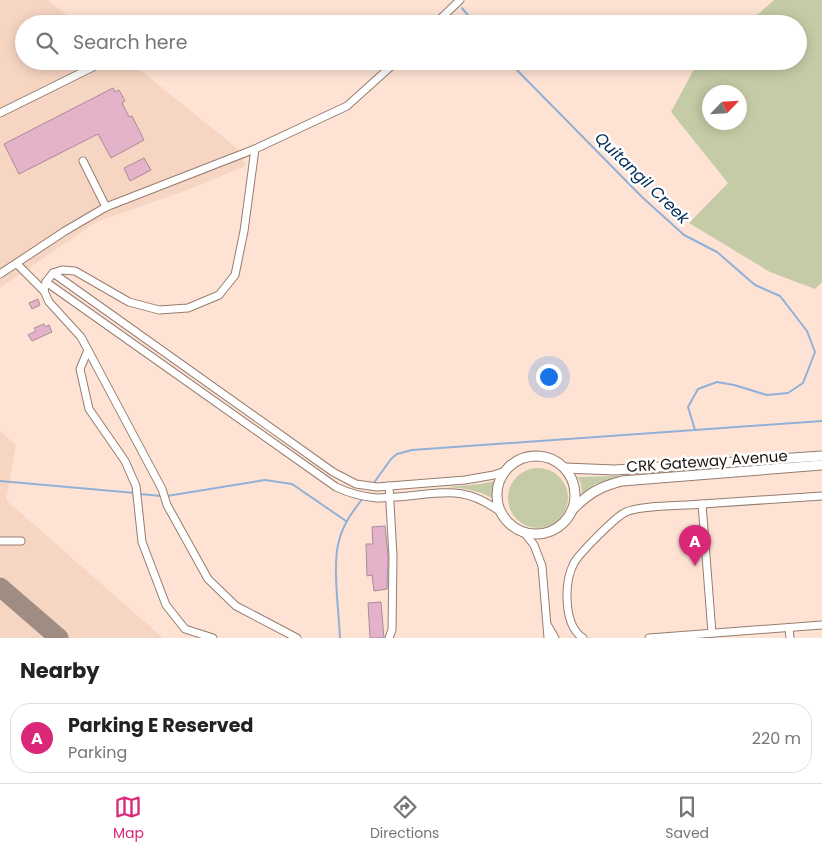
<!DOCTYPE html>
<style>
:root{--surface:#fff;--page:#f2f2f2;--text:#222;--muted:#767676;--line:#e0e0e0;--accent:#db2777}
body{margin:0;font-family:Poppins,sans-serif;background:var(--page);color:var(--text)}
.compass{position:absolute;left:702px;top:85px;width:45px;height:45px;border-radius:50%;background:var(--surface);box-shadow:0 2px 12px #0003;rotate:65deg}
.you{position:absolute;left:548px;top:376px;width:18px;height:18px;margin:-12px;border:4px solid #fff;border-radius:50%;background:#1a73e8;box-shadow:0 0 0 8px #1a73e833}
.badge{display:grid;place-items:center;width:32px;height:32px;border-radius:50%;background:var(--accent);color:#fff;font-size:16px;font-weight:700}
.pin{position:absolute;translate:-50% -41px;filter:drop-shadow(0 1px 2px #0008)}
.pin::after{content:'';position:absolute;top:26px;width:18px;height:15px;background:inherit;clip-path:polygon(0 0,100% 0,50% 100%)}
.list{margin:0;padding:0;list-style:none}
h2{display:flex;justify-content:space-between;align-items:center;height:65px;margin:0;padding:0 20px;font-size:21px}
h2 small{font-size:16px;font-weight:400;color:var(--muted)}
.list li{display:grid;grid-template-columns:32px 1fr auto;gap:15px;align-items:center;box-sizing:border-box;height:70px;margin:0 10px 10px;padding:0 10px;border:1px solid var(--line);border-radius:20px}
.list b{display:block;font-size:19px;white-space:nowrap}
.list p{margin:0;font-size:16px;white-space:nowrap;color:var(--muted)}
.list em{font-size:16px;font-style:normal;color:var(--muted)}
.icon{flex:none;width:28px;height:28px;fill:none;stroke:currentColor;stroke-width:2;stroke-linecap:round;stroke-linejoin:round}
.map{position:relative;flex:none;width:822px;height:638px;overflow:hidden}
.search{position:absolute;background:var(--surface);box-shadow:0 2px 12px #0003;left:15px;right:15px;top:15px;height:55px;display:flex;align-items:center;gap:12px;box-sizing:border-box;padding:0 18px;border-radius:28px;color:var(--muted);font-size:19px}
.sheet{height:145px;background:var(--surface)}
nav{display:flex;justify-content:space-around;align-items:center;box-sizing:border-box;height:70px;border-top:1px solid var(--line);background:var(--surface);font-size:14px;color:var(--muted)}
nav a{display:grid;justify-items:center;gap:2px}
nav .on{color:var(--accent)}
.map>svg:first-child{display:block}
.built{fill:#f7d5c3}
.green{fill:#c5cba6;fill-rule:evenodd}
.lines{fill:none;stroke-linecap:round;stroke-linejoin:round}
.stream{stroke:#91b0d5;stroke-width:2}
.taxiway{stroke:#9f8c82;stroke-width:19}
.building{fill:#e4b3c9;stroke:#a68c98}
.minor-casing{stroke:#957d70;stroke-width:9}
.major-casing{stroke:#957d70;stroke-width:11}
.minor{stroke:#fff;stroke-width:7}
.major{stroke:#fff;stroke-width:9}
.labels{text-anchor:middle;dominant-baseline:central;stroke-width:5;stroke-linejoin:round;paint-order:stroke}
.street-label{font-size:15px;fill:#1b120d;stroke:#fff}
.water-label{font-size:16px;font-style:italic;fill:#002d5a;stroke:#fff}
</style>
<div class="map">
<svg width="822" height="638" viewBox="0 0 822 638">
<rect width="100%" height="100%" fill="#fee3d5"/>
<!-- built -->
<g class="built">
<polygon points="0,0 48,0 79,24 24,24 24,61 129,61 238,149 246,166 182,192 96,222 0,288"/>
<polygon points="0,431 16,445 6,500 163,638 0,638"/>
</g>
<!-- green -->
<g class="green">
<path d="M774,0h48v282l-7,7 -45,-17 -81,-49 39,-40 -57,-71 22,-41 12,-10h93v-37h-51zM740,92v30h-30v-30z"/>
<circle cx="538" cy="498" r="30"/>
<polygon points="621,476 595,484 582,493 581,484 578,477"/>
<path d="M495,481l-3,17c-15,-8 -29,-10 -46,-11l35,-3z"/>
</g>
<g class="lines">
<!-- stream -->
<g class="stream">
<polyline points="462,8 475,24"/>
<polyline points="508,61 642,197 684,235 717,252 755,285 780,296 807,331 815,352 803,383 788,393 767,395 734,385 717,382 698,389 688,407 695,430 822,421"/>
<polyline points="0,481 135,493"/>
<polyline points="373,484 391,459 397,454 412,450 695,430"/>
<polyline points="139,494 162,496"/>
<polyline points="167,496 265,480 292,484 346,521"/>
<path d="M340,638c-1,-26 -8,-73 -1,-97 4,-17 14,-30 24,-43"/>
</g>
<!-- taxiway -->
<polyline class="taxiway" points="0,587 59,638"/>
</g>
<!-- building -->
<g class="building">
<polygon points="113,88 115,92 119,90 125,101 122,103 129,117 132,116 144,140 111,158 98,134 19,174 4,144"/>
<polygon points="144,158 151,170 130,181 124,168"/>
<polygon points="38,299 40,305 32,309 29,303"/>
<polygon points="44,324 45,327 49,325 52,332 32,341 28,335 36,331 34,328"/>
<polygon points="385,526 388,556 387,589 374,591 372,575 367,576 366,544 373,544 372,527"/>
<polygon points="381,602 384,638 370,638 368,603"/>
</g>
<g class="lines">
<!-- minor casing -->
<g class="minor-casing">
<g id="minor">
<polyline points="435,24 460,0"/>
<polyline points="0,113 97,65"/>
<polyline points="255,149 244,231 235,275 219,295 188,308 159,310 129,302 75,271 62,270 53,273 46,282 44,291 49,302 81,337 162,489 167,505 208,579 236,606 297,638"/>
<polyline points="83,161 106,207"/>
<polyline points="17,264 44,291"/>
<polyline points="53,273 333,472 356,484 377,487 465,480 494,475 505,471"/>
<polyline points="0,274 65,231 106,207 255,149 347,106 397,61"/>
<path d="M46,282l290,205c13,6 26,10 41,11 6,0 13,-1 19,-1 45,-3 68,-14 107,17"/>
<polyline points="88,350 80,369 89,409 125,461 136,486 142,542 166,605 185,629 213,638"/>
<polyline points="389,486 393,556 392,630 389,638"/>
<polyline points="702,504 822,496"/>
<polyline points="524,532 534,545 542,566 548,638"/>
<polyline points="0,541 21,541"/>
<polyline points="548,626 555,638"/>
<polyline points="789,628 790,638"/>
<path d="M583,638c-20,-13 -19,-56 -9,-75 5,-9 42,-47 52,-51 14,-7 58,-6 76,-8l10,129"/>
<polyline points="649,638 822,625"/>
</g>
</g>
<!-- major casing -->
<g class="major-casing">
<g id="major">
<circle cx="536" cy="495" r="39"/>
<polyline points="565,468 615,470 822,456"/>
<path d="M572,510c17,-17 27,-23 50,-29l200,-16"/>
</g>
</g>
<!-- minor -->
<use href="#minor" class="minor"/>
<!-- major -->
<use href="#major" class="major"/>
</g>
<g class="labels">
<!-- street labels -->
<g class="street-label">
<text transform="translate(707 461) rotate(-4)">CRK Gateway Avenue</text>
</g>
<!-- water labels -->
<g class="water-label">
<text transform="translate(642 178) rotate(44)">Quitangil Creek</text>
</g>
</g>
</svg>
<svg class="compass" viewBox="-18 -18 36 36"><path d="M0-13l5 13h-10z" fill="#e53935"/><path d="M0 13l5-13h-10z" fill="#767676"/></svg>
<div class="you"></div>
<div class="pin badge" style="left:695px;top:566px">A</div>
<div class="search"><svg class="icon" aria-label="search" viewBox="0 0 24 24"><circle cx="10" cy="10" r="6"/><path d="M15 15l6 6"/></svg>Search here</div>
</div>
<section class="sheet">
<h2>Nearby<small></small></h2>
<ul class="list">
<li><span class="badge">A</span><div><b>Parking E Reserved</b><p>Parking</p></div><em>220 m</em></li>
</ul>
</section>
<nav>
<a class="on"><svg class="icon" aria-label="map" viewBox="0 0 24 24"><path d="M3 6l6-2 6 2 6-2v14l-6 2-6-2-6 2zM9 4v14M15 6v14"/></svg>Map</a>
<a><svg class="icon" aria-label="directions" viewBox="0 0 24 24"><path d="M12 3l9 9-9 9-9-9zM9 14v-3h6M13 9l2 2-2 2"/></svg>Directions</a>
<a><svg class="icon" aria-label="saved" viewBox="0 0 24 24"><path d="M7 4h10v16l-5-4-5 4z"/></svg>Saved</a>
</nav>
